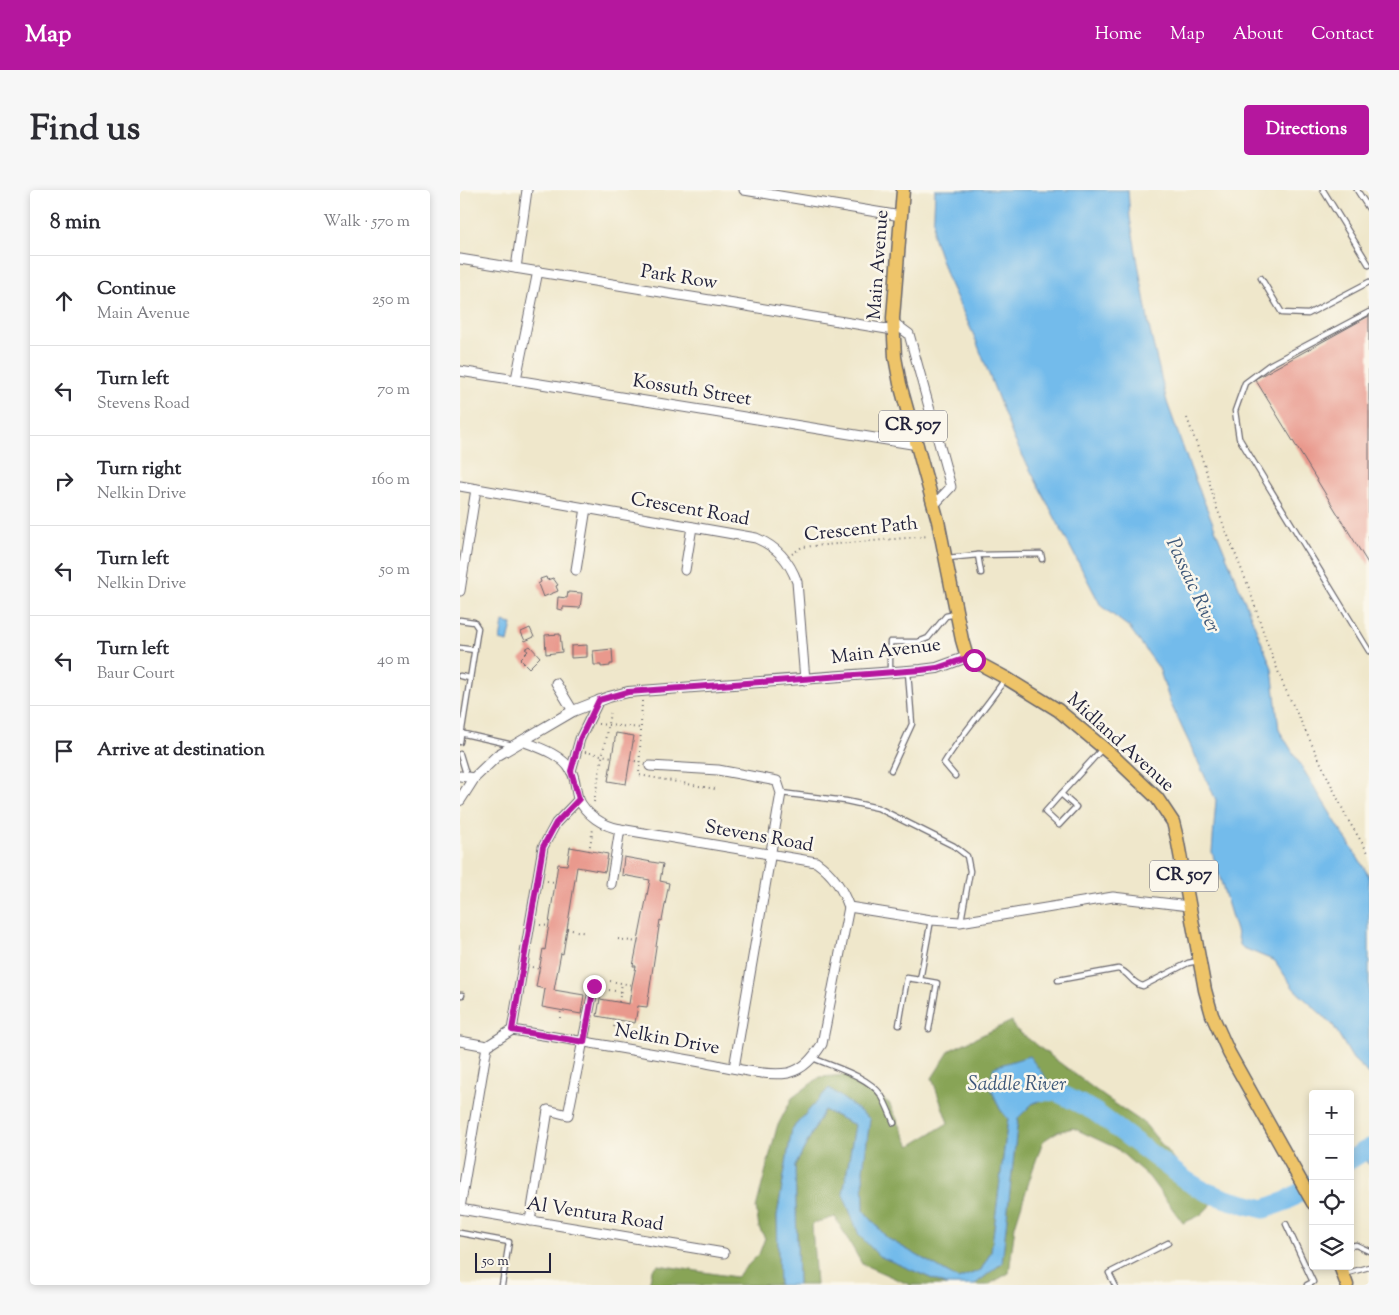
<!DOCTYPE html>
<meta charset="utf-8">
<style>
:root{--surface:#fff;--page:#f7f7f7;--text:#2b2b33;--muted:#7c7c81;--line:#e1e1e2;--accent:#b5179e}
body{margin:0;font-family:"Sorts Mill Goudy",serif;background:var(--page);color:var(--text)}
.controls{position:absolute;right:15px;bottom:15px;display:grid;overflow:hidden;border-radius:5px;box-shadow:0 2px 8px #0003}
.controls button{width:45px;height:45px;display:grid;place-items:center;padding:0;border:0;border-bottom:1px solid var(--line);background:var(--surface);color:var(--text);font:25px sans-serif}
.scale{position:absolute;left:15px;bottom:12px;width:76px;box-sizing:border-box;padding-left:5px;border:2px solid #22223b;border-top:0;font-size:14px;line-height:18px;white-space:nowrap;color:#22223b;-webkit-text-stroke:4px #fbf7ec;paint-order:stroke}
.stop{position:absolute;width:15px;height:15px;margin:-11px;border:4px solid #b5179e;border-radius:50%;background:#fff}
.stop.end{background:#b5179e;border-color:#fff;box-shadow:0 1px 5px #0008}
.list{margin:0;padding:0;list-style:none}
h2{display:flex;justify-content:space-between;align-items:center;height:65px;margin:0;padding:0 20px;font-size:21px}
h2 small{font-size:16px;font-weight:400;color:var(--muted)}
.list li{display:grid;grid-template-columns:32px 1fr auto;gap:15px;align-items:center;box-sizing:border-box;height:90px;padding:0 20px;border-top:1px solid var(--line)}
.list b{display:block;font-size:19px;white-space:nowrap}
.list p{margin:0;font-size:16px;white-space:nowrap;color:var(--muted)}
.list em{font-size:16px;font-style:normal;color:var(--muted)}
.icon{flex:none;width:28px;height:28px;fill:none;stroke:currentColor;stroke-width:2;stroke-linecap:round;stroke-linejoin:round}
.map{position:relative;flex:none;width:909px;height:1095px;overflow:hidden;border-radius:5px}
header{display:flex;align-items:center;gap:30px;box-sizing:border-box;height:70px;padding:0 25px;background:var(--accent);color:#fff}
header strong{font-size:24px}
nav{display:flex;gap:28px;margin-inline-start:auto;font-size:18px}
.intro{display:flex;align-items:center;justify-content:space-between;box-sizing:border-box;height:120px;padding:0 30px}
h1{margin:0;font-size:35px}
.button{padding:12px 22px;border-radius:5px;background:var(--accent);color:#fff;font-size:18px;font-weight:700}
main{display:flex;gap:30px;padding:0 30px}
aside{flex:1;background:var(--surface);border-radius:5px;box-shadow:0 2px 8px #0003}
.map>svg:first-child{display:block}
.forest{fill:#88a456;stroke:#556348}
.water{fill:#73bbeb;stroke:#4a6e93}
.lines{fill:none;stroke-linecap:round;stroke-linejoin:round}
.river{stroke:#73bbeb;stroke-width:19}
.building{fill:#e9998d}
.service-casing{stroke:#6a676d;stroke-width:7}
.minor-casing{stroke:#6a676d;stroke-width:11}
.tertiary-casing{stroke:#6a676d;stroke-width:12}
.primary-casing{stroke:#6a676d;stroke-width:15}
.path{stroke:#6a676d;stroke-width:2;stroke-dasharray:1 4;stroke-linecap:butt}
.service{stroke:#fff;stroke-width:4.5}
.minor{stroke:#fff;stroke-width:9}
.tertiary{stroke:#fff;stroke-width:10}
.primary{stroke:#eec469;stroke-width:12}
.route{stroke:#b5179e;stroke-width:6}
.labels{text-anchor:middle;dominant-baseline:central;stroke-width:5;stroke-linejoin:round;paint-order:stroke}
.shield{fill:#fbf7ec;stroke:#636270;stroke-width:1}
.shield-label{font-size:18px;font-weight:bold;fill:#22223b}
.street-label{font-size:19px;fill:#22223b;stroke:#fbf7ec}
.water-label{font-size:20px;font-style:italic;fill:#3e5879;stroke:#fbf7ec}
</style>
<header>
<strong>Map</strong>
<nav><a>Home</a><a>Map</a><a>About</a><a>Contact</a></nav>
</header>
<div class="intro"><h1>Find us</h1><a class="button">Directions</a></div>
<main>
<aside>
<h2>8 min<small>Walk · 570 m</small></h2>
<ul class="list">
<li><svg class="icon" aria-label="ahead" viewBox="0 0 24 24"><path d="M12 20V5M6 11l6-6 6 6"/></svg><div><b>Continue</b><p>Main Avenue</p></div><em>250 m</em></li>
<li><svg class="icon" aria-label="left" viewBox="0 0 24 24"><path d="M17 20v-9H6M10 6l-5 5 5 5"/></svg><div><b>Turn left</b><p>Stevens Road</p></div><em>70 m</em></li>
<li><svg class="icon" aria-label="right" viewBox="0 0 24 24"><path d="M7 20v-9h11M14 6l5 5-5 5"/></svg><div><b>Turn right</b><p>Nelkin Drive</p></div><em>160 m</em></li>
<li><svg class="icon" aria-label="left" viewBox="0 0 24 24"><path d="M17 20v-9H6M10 6l-5 5 5 5"/></svg><div><b>Turn left</b><p>Nelkin Drive</p></div><em>50 m</em></li>
<li><svg class="icon" aria-label="left" viewBox="0 0 24 24"><path d="M17 20v-9H6M10 6l-5 5 5 5"/></svg><div><b>Turn left</b><p>Baur Court</p></div><em>40 m</em></li>
<li><svg class="icon" aria-label="arrive" viewBox="0 0 24 24"><path d="M6 21V4h12l-3 4 3 4H6"/></svg><div><b>Arrive at destination</b></div></li>
</ul>
</aside>
<div class="map">
<svg width="909" height="1095" viewBox="0 0 909 1095">
<rect width="100%" height="100%" fill="#fbf7ec"/>
<filter id="ink" filterUnits="userSpaceOnUse"><feTurbulence type="fractalNoise" baseFrequency=".02" numOctaves="2"/><feDisplacementMap in="SourceGraphic" scale="10" xChannelSelector="R" yChannelSelector="G"/><feConvolveMatrix kernelMatrix="1 2 1 2 8 2 1 2 1" color-interpolation-filters="sRGB"/></filter>
<filter id="wash" filterUnits="userSpaceOnUse"><feTurbulence type="fractalNoise" baseFrequency=".0096" numOctaves="4" result="noise"/><feDisplacementMap in="SourceGraphic" scale="20" xChannelSelector="R" yChannelSelector="G"/><feGaussianBlur stdDeviation="1.12" result="paint"/><feColorMatrix in="noise" values="0 0 0 0 0 0 0 0 0 0 0 0 0 0 0 0 0 1.4 0 .05"/><feComposite in="paint" operator="in"/></filter>
<g filter="url(#wash)">
<rect width="100%" height="100%" fill="#efe7cb"/>
<!-- forest -->
<g class="forest">
<polygon points="552,831 554,838 645,907 685,934 721,978 732,988 764,1001 741,1025 723,1033 689,987 656,958 613,938 597,942 583,951 573,979 555,1036 549,1083 528,1095 514,1095 542,1073 558,928 572,914 597,903 529,894 540,919 548,929 531,1062 521,1080 498,1089 427,1048 404,1021 403,980 410,929 369,898 332,939 317,1026 319,1095 189,1095 192,1080 198,1075 276,1087 299,1064 305,1048 299,1038 296,1018 317,937 332,908 360,887 386,885 429,913 450,956 488,933 472,888 490,860"/>
<polygon points="364,920 395,935 383,1004 419,1066 487,1095 450,1095 402,1074 375,1027 352,1034 356,1095 338,1095 335,976"/>
</g>
<!-- water -->
<g class="water">
<polygon points="475,0 668,0 670,28 690,141 707,212 730,277 812,478 819,540 909,686 909,886 904,879 893,869 873,835 834,799 815,771 781,757 752,662 756,610 710,512 699,478 669,437 641,416 554,249 515,148 487,87 473,46"/>
<polygon points="43,432 52,434 48,452 40,450"/>
<polygon points="569,866 597,902 572,914 558,928 542,1073 514,1095 487,1095 419,1066 399,1045 383,1004 395,935 364,920 335,976 338,1095 319,1095 317,1026 332,939 369,898 410,929 403,980 404,1021 427,1048 498,1089 521,1080 531,1062 548,929 540,919 529,894 534,877"/>
<polygon points="909,954 909,974 908,974 900,961"/>
</g>
<g class="lines">
<!-- river -->
<g class="river">
<polyline points="572,901 597,902 634,921 727,991 744,1001 769,1010 804,1019 826,1011 853,994"/>
<polyline points="890,970 909,958"/>
</g>
</g>
<g id="blocks">
<!-- building -->
<g class="building">
<polygon points="909,126 909,375 795,189"/>
<polygon points="86,387 87,390 93,388 98,395 96,396 98,401 83,407 78,394 81,392 80,389"/>
<polygon points="108,402 122,403 120,418 103,417 103,420 97,419 98,407 107,408"/>
<polygon points="70,438 74,447 65,451 61,442"/>
<polygon points="100,444 102,462 86,464 85,445"/>
<polygon points="127,455 127,467 111,468 111,456"/>
<polygon points="70,456 80,467 69,478 60,469 68,461 65,459"/>
<polygon points="152,459 153,474 150,474 150,476 141,477 141,475 134,475 133,461"/>
<polygon points="156,543 174,546 166,594 148,591"/>
<polygon points="110,657 148,664 145,682 117,677 103,764 101,763 94,800 124,805 121,824 82,817 85,799 76,797 83,759 85,760 98,674 107,675"/>
<polygon points="164,667 203,674 200,691 209,693 202,731 200,730 187,817 178,816 175,833 137,826 140,809 169,814 172,795 176,776 173,776 190,690 162,685"/>
</g>
</g>
</g>
<g filter="url(#ink)">
<use href="#blocks" fill-opacity="0" stroke="#6a676d" stroke-width="1"/>
<g class="lines">
<!-- service casing -->
<g class="service-casing">
<g id="service">
<polyline points="863,0 909,75"/>
<polyline points="897,0 909,19"/>
<polyline points="801,88 822,123 848,124 909,92"/>
<polyline points="909,122 809,175 785,193 775,221 779,248 909,461"/>
<polyline points="518,365 521,383"/>
<polyline points="487,368 518,365 581,364 582,369"/>
<polyline points="0,430 14,432 18,438 0,552"/>
<polyline points="0,458 15,460"/>
<polyline points="430,482 430,452 458,452 468,448 486,426 496,424"/>
<polyline points="0,486 10,488"/>
<polyline points="0,543 53,555"/>
<polyline points="0,564 7,587"/>
<polyline points="431,580 452,534 448,482"/>
<path d="M495,586l-11,-13c18,-30 42,-55 61,-84"/>
<polyline points="321,603 386,611 418,618 494,656 507,666 510,681 501,731"/>
<polygon points="601,604 616,617 599,635 585,622"/>
<polyline points="601,604 642,559"/>
<polyline points="460,790 477,793 469,839"/>
<path d="M598,790l60,-11c12,3 13,15 25,17l45,-23 10,-2"/>
<polyline points="0,805 2,805"/>
<polyline points="439,835 447,788 460,790 471,730"/>
<path d="M353,868c20,9 55,18 68,37 5,8 9,19 13,28"/>
<polyline points="826,1034 853,1092 847,1095"/>
<polyline points="0,1043 49,1052 42,1095"/>
<polyline points="890,1056 896,1055 909,1061"/>
<polyline points="884,1084 909,1077"/>
<polyline points="655,1095 649,1083 708,1053"/>
</g>
</g>
<!-- minor casing -->
<g class="minor-casing">
<g id="minor">
<polyline points="284,0 441,26"/>
<polyline points="0,69 433,140"/>
<polyline points="56,78 67,0"/>
<polyline points="434,133 449,144 491,297 474,315"/>
<polyline points="0,181 458,255"/>
<polyline points="56,189 78,81"/>
<path d="M0,296l296,52c21,9 33,22 41,44l8,98"/>
<polyline points="116,380 126,318"/>
<polyline points="225,380 232,337"/>
<polyline points="0,401 16,299"/>
<polyline points="96,493 113,521"/>
<path d="M62,551c16,6 41,14 49,30 5,7 4,18 7,27 8,17 25,28 42,31l196,33c17,12 26,26 33,45l82,13 29,2 153,-25 76,9"/>
<polyline points="190,576 258,580 317,591 321,603 274,878"/>
<polyline points="111,581 120,549 139,510"/>
<polyline points="0,586 14,588"/>
<polyline points="151,694 160,639"/>
<path d="M52,840c63,10 126,21 189,32 24,4 63,15 87,11 16,-4 25,-15 34,-29l27,-137"/>
<polyline points="52,840 83,657 96,633 119,609"/>
<polyline points="0,851 27,856 52,840"/>
<polyline points="0,1018 27,856"/>
<polyline points="0,1019 264,1063"/>
<polyline points="70,1031 88,920 108,925 134,796"/>
</g>
</g>
<!-- tertiary casing -->
<g class="tertiary-casing">
<polyline id="tertiary" points="0,610 14,588 38,565 113,521 149,507 168,502 461,480 477,478 507,467"/>
</g>
<!-- primary casing -->
<g class="primary-casing">
<g id="primary">
<polyline points="443,0 433,128 435,167 440,194 478,331 502,450 507,467 546,488 598,520 653,566 697,608 713,632 717,648 745,800 752,825 769,863 853,1013"/>
<polyline points="880,1076 887,1095"/>
</g>
</g>
<!-- path -->
<g class="path">
<polyline points="727,228 745,277 756,316 789,398 806,450 823,494 888,630 909,664"/>
<polyline points="332,364 342,357 469,346"/>
<polyline points="182,511 179,585 255,599"/>
<polyline points="138,534 181,538"/>
<polyline points="125,562 152,567"/>
<polyline points="170,570 180,572"/>
<polyline points="134,612 150,523"/>
<polyline points="129,661 133,639"/>
<polyline points="87,691 95,692"/>
<polyline points="80,735 89,736"/>
<polyline points="107,739 126,743"/>
<polyline points="158,749 177,752"/>
<polyline points="72,777 79,779"/>
<polyline points="150,791 172,795"/>
<polyline points="149,800 161,802"/>
<polyline points="159,812 162,793"/>
<polyline points="100,828 101,820"/>
<polyline points="154,837 156,829"/>
</g>
<!-- service -->
<use href="#service" class="service"/>
<!-- minor -->
<use href="#minor" class="minor"/>
<!-- tertiary -->
<use href="#tertiary" class="tertiary"/>
<!-- primary -->
<use href="#primary" class="primary"/>
</g>
</g>
<g class="lines" filter="url(#ink)">
<!-- route -->
<polyline class="route" points="134,796 124,852 52,840 83,657 96,633 119,609 111,581 120,549 139,510 168,502 461,480 477,478 507,468 514,470"/>
</g>
<g class="labels">
<!-- shield labels -->
<g class="shield">
<rect x="419" y="220.5" width="68" height="31" rx="4"/>
<rect x="690" y="670.5" width="68" height="31" rx="4"/>
</g>
<g class="shield-label">
<text x="453" y="236">CR 507</text>
<text x="724" y="686">CR 507</text>
</g>
<!-- street labels -->
<g class="street-label">
<text transform="translate(419 75) rotate(-86)">Main Avenue</text>
<text transform="translate(219 88) rotate(9)">Park Row</text>
<text transform="translate(232 201) rotate(9)">Kossuth Street</text>
<text transform="translate(230 320) rotate(10)">Crescent Road</text>
<text transform="translate(401 340) rotate(-6)">Crescent Path</text>
<text transform="translate(426 462) rotate(-7)">Main Avenue</text>
<text transform="translate(660 553) rotate(42)">Midland Avenue</text>
<text transform="translate(299 647) rotate(10)">Stevens Road</text>
<text transform="translate(207 850) rotate(10)">Nelkin Drive</text>
<text transform="translate(135 1025) rotate(9)">Al Ventura Road</text>
</g>
<!-- water labels -->
<g class="water-label">
<text transform="translate(732 396) rotate(65)">Passaic River</text>
<text x="557" y="895">Saddle River</text>
</g>
</g>
</svg>
<div class="controls">
<button>+</button>
<button>−</button>
<button><svg class="icon" aria-label="locate" viewBox="0 0 24 24"><circle cx="12" cy="12" r="6"/><path d="M12 2v4M12 18v4M2 12h4M18 12h4"/></svg></button>
<button><svg class="icon" aria-label="layers" viewBox="0 0 24 24"><path d="M12 4l9 5-9 5-9-5zM3 14l9 5 9-5"/></svg></button>
</div>
<div class="scale">50 m</div>
<div class="stop" style="left:514px;top:470px"></div>
<div class="stop end" style="left:134px;top:796px"></div>
</div>
</main>
